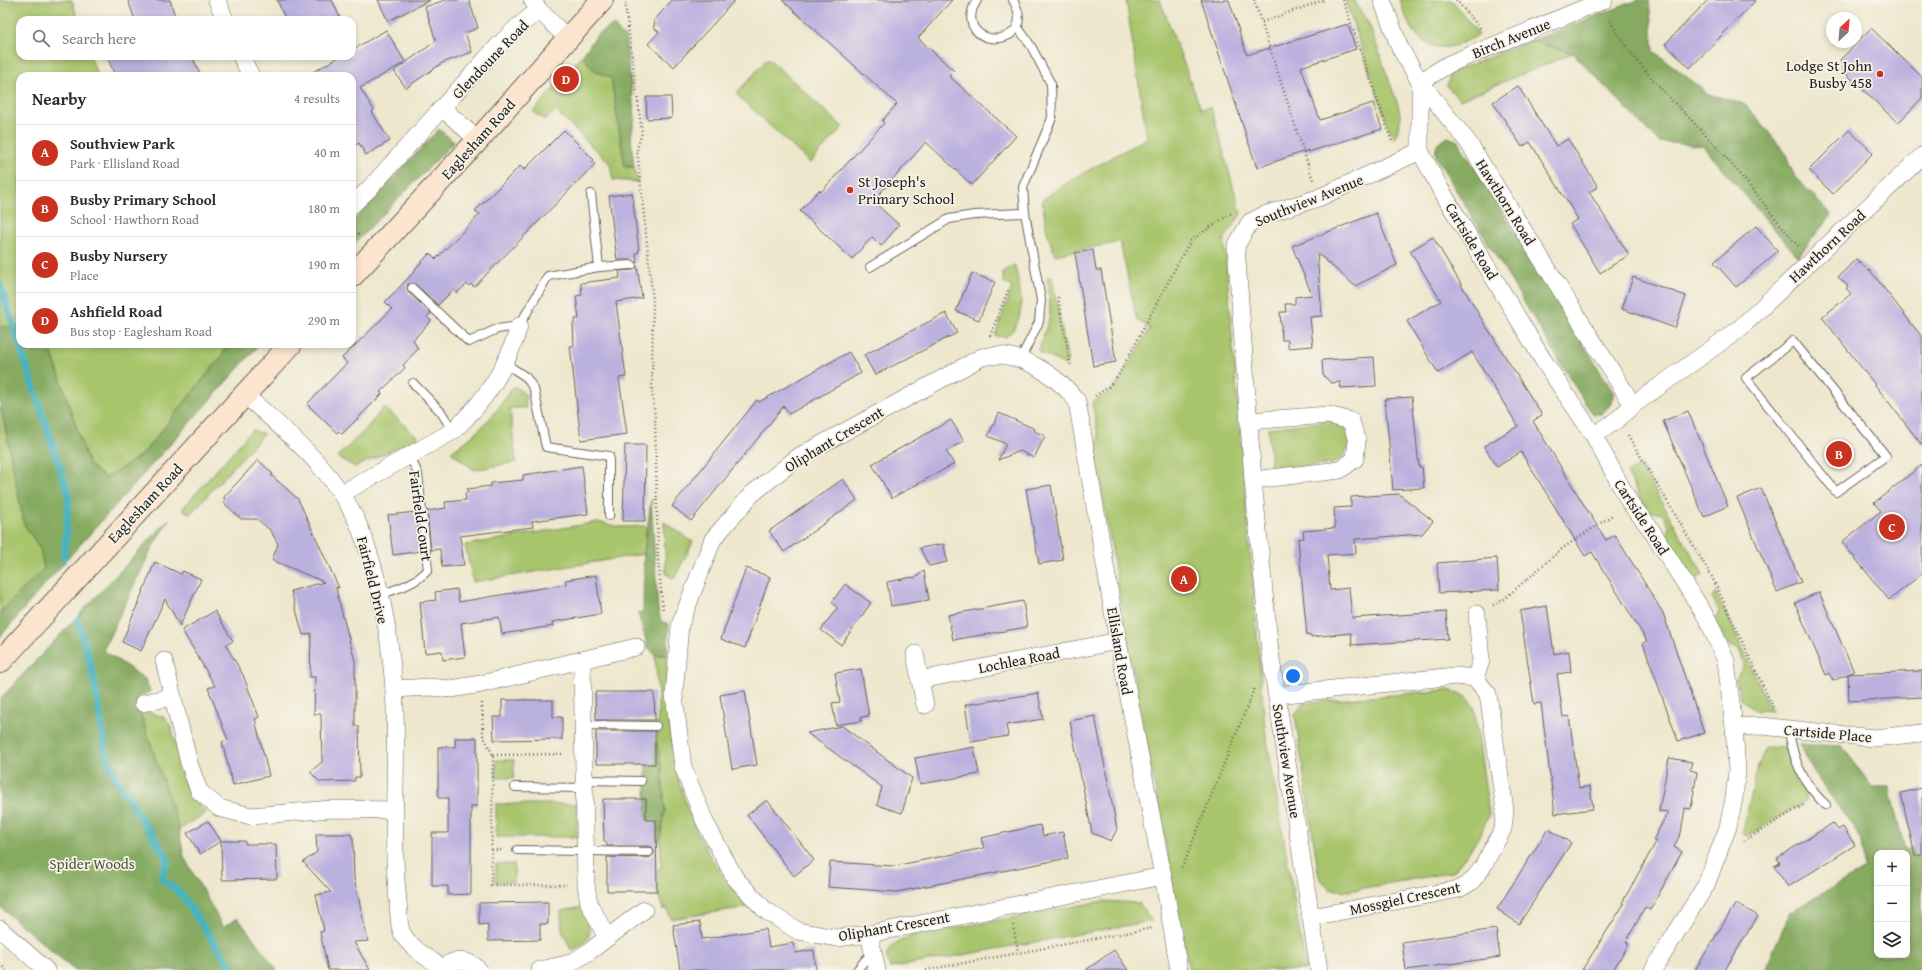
<!DOCTYPE html>
<meta charset="utf-8">
<style>
:root{--surface:#fff;--page:#f7f7f7;--text:#2b2b33;--muted:#7c7c81;--line:#e1e1e2;--accent:#c8321e}
body{margin:0;font-family:"Gentium Book Plus",serif;background:var(--page);color:var(--text)}
.controls{position:absolute;right:12px;bottom:12px;display:grid;overflow:hidden;border-radius:8px;box-shadow:0 2px 6px #0003}
.controls button{width:36px;height:36px;display:grid;place-items:center;padding:0;border:0;border-bottom:1px solid var(--line);background:var(--surface);color:var(--text);font:20px sans-serif}
.compass{position:absolute;left:1826px;top:12px;width:36px;height:36px;border-radius:50%;background:var(--surface);box-shadow:0 2px 6px #0003;rotate:26deg}
.you{position:absolute;left:1293px;top:676px;width:14px;height:14px;margin:-10px;border:3px solid #fff;border-radius:50%;background:#1a73e8;box-shadow:0 0 0 6px #1a73e833}
.badge{display:grid;place-items:center;width:26px;height:26px;border-radius:50%;background:var(--accent);color:#fff;font-size:13px;font-weight:700}
.pin{position:absolute;translate:-50% -50%;border:2px solid #fff;box-shadow:0 1px 4px #0006}
.list{margin:0;padding:0;list-style:none}
h2{display:flex;justify-content:space-between;align-items:center;height:52px;margin:0;padding:0 16px;font-size:17px}
h2 small{font-size:13px;font-weight:400;color:var(--muted)}
.list li{display:grid;grid-template-columns:26px 1fr auto;gap:12px;align-items:center;box-sizing:border-box;height:56px;padding:0 16px;border-top:1px solid var(--line)}
.list b{display:block;font-size:15px;white-space:nowrap}
.list p{margin:0;font-size:13px;white-space:nowrap;color:var(--muted)}
.list em{font-size:13px;font-style:normal;color:var(--muted)}
.icon{flex:none;width:22px;height:22px;fill:none;stroke:currentColor;stroke-width:2;stroke-linecap:round;stroke-linejoin:round}
.map{position:relative;flex:none;width:1922px;height:970px;overflow:hidden}
.search{position:absolute;background:var(--surface);box-shadow:0 2px 6px #0003;left:16px;top:16px;width:340px;height:44px;display:flex;align-items:center;gap:10px;box-sizing:border-box;padding:0 14px;border-radius:12px;color:var(--muted);font-size:15px}
.panel{position:absolute;background:var(--surface);box-shadow:0 2px 6px #0003;left:16px;top:72px;width:340px;height:276px;border-radius:12px}
.map>svg:first-child{display:block}
.green{fill:#a8c56c;stroke:#627044}
.forest{fill:#86aa60;stroke:#51633e;fill-rule:evenodd}
.lines{fill:none;stroke-linecap:round;stroke-linejoin:round}
.stream{stroke:#46b4c0;stroke-width:7}
.building{fill:#bbb1df}
.lane-casing{stroke:#66635a;stroke-width:10}
.street-casing{stroke:#66635a;stroke-width:18}
.secondary-casing{stroke:#66635a;stroke-width:24}
.path{stroke:#66635a;stroke-width:2.5;stroke-dasharray:1 3;stroke-linecap:butt}
.lane{stroke:#fff;stroke-width:8}
.street{stroke:#fff;stroke-width:17}
.secondary{stroke:#fbe5cf;stroke-width:22}
.poi-dot{fill:#c8321e;stroke:#f7f3e8;stroke-width:1.5}
.labels{text-anchor:middle;dominant-baseline:central;stroke-width:3.5;stroke-linejoin:round;paint-order:stroke}
.street-label{font-size:15px;fill:#1c1c1c;stroke:#f7f3e8}
.poi-label{font-size:15px;fill:#1c1c1c;stroke:#f7f3e8;text-anchor:end}
.park-label{font-size:15px;fill:#4d5738;stroke:#f7f3e8}
</style>
<div class="map">
<svg width="1922" height="970" viewBox="0 0 1922 970">
<rect width="100%" height="100%" fill="#f7f3e8"/>
<filter id="ink" filterUnits="userSpaceOnUse"><feTurbulence type="fractalNoise" baseFrequency=".025" numOctaves="2"/><feDisplacementMap in="SourceGraphic" scale="8" xChannelSelector="R" yChannelSelector="G"/><feConvolveMatrix kernelMatrix="1 2 1 2 8 2 1 2 1" color-interpolation-filters="sRGB"/></filter>
<filter id="wash" filterUnits="userSpaceOnUse"><feTurbulence type="fractalNoise" baseFrequency=".012" numOctaves="4" result="noise"/><feDisplacementMap in="SourceGraphic" scale="16" xChannelSelector="R" yChannelSelector="G"/><feGaussianBlur stdDeviation="0.9" result="paint"/><feColorMatrix in="noise" values="0 0 0 0 0 0 0 0 0 0 0 0 0 0 0 0 0 1.4 0 .05"/><feComposite in="paint" operator="in"/></filter>
<g filter="url(#wash)">
<rect width="100%" height="100%" fill="#eee7cd"/>
<!-- green -->
<g class="green">
<polygon points="0,0 72,0 78,20 20,20 20,56 90,56 98,76 20,76 20,326 0,327"/>
<polygon points="1126,0 1160,0 1201,109 1211,107 1241,214 1224,239 1265,728 1306,970 1189,970 1126,634 1094,443 1099,440 1092,402 1108,393 1121,379 1150,328 1137,320 1120,242 1055,255 1047,232 1042,200 1071,180 1147,138"/>
<polygon points="1345,0 1355,0 1358,7 1369,24 1398,105 1401,118 1395,139 1388,126"/>
<path d="M1400,0h52l27,35c-9,4 -21,11 -31,12 -29,4 -41,-24 -48,-47z"/>
<polygon points="1530,41 1573,53 1460,100 1447,86 1450,73"/>
<polygon points="582,56 594,70 611,78 625,167 634,167 638,182 613,180 610,164 556,111 545,120 533,112"/>
<polygon points="768,58 843,127 810,163 736,94"/>
<path d="M1015,265c5,26 14,53 -9,72l-11,-1 17,-49 -8,-5 -2,-10z"/>
<path d="M1047,277h5l16,85 -3,3 -26,-13c1,-12 8,-22 10,-34 2,-13 0,-28 -2,-41z"/>
<polygon points="49,344 225,344 224,353 143,454 106,478 89,466"/>
<path d="M514,386l11,8 1,14h-16l6,54 -42,8 -23,-18c31,-21 42,-36 63,-66z"/>
<polygon points="0,401 24,524 40,548 44,568 0,612"/>
<polygon points="384,407 419,438 355,467 337,457 366,429"/>
<polygon points="1330,421 1344,427 1351,443 1343,457 1332,464 1271,471 1268,428"/>
<polygon points="252,430 264,434 190,514 182,509"/>
<polygon points="1640,465 1703,574 1694,581 1666,539 1669,525 1663,514 1647,511 1627,473"/>
<polygon points="597,522 620,527 646,526 644,554 473,582 465,545"/>
<polygon points="664,522 693,542 674,579 666,574"/>
<polygon points="1716,593 1772,711 1755,710 1741,699 1736,679 1744,664 1739,650 1728,645 1715,622 1719,611 1712,597"/>
<path d="M655,655h12c-1,76 7,149 51,214 9,13 20,25 30,38l-77,12 -4,-11 -4,2 -6,-19v-22h4l-1,-30 5,-28 -3,-42 -5,-24 1,-47z"/>
<path d="M1446,690c13,1 21,6 28,17l15,107c-8,22 -21,41 -36,58l-105,19 -19,-2 -10,-12 -24,-162 8,-12z"/>
<polygon points="139,709 164,717 171,726 188,792 206,813 179,830"/>
<polygon points="1766,747 1786,748 1807,795 1806,801 1747,836 1742,834 1758,766"/>
<rect x="496" y="760" width="18" height="18"/>
<rect x="496" y="804" width="81" height="33"/>
<rect x="496" y="864" width="18" height="18"/>
<polygon points="1103,901 1139,903 1152,921 890,968 886,956 892,945 911,936"/>
<path d="M582,907c9,23 15,30 -10,44l-10,-20 -1,-20z"/>
</g>
<!-- forest -->
<g class="forest">
<polygon points="1638,0 1649,0 1654,51 1708,94 1745,104 1785,152 1794,175 1831,215 1798,257 1703,146 1659,142 1573,53 1530,41"/>
<polygon points="613,25 625,37 635,118 631,136 634,167 625,167 611,78 594,70 582,56 597,35"/>
<polygon points="439,129 454,142 352,246 352,222"/>
<path d="M1448,137l10,4 155,251c1,12 -4,14 -12,22h-8l-8,-11 -149,-246c-1,-12 1,-15 12,-20z"/>
<polygon points="20,326 20,344 49,344 89,465 106,478 143,454 224,353 225,344 260,344 46,583 0,637 0,612 44,568 40,548 24,524 0,401 0,327"/>
<polygon points="651,500 658,610 661,621 669,624 667,655 655,655 648,647 638,613 643,612 644,554"/>
<polygon points="169,519 152,548 103,650 145,679 150,692 137,697 139,709 178,825 184,857 223,927 238,918 277,970 74,970 0,907 0,699"/>
<polygon points="655,743 657,743 662,769 665,811 660,839 656,839 646,820 646,764"/>
<path d="M1799,744l43,2 30,41h17l16,63 17,-4v124h-157l25,-58 74,-43 -2,-29 -48,-67zM1877,853h30v102h-30z"/>
</g>
<g class="lines">
<!-- stream -->
<g class="stream">
<polyline points="0,285 69,495 64,558"/>
<polyline points="78,620 93,674 107,758 118,783 168,859 161,878 180,893 233,970"/>
</g>
</g>
<g id="blocks">
<!-- building -->
<g class="building">
<polygon points="128,0 170,0 175,16 173,17 174,20 135,20"/>
<polygon points="277,0 332,0 341,20 286,20"/>
<polygon points="378,0 430,0 388,21"/>
<polygon points="445,0 469,0 478,28 465,33 472,52 442,63 406,88 394,71 436,41 425,7"/>
<polygon points="672,0 735,0 674,67 648,44 659,32 653,27 655,24 653,22"/>
<polygon points="782,0 952,0 918,38 954,71 949,76 1016,136 972,185 926,142 873,201 899,225 881,246 872,237 852,259 800,211 819,190 821,192 884,123 882,121 897,104"/>
<polygon points="1201,0 1229,0 1247,55 1348,24 1356,49 1301,67 1320,120 1373,103 1382,129 1308,152 1308,150 1257,168"/>
<polygon points="1708,0 1756,0 1690,68 1665,44"/>
<polygon points="1871,28 1922,77 1922,98 1898,123 1841,69 1845,65 1840,60"/>
<polygon points="386,30 405,62 360,88 374,110 372,112 390,141 366,155 359,143 352,147 352,76 306,76 341,56 352,56 352,50"/>
<polygon points="107,56 192,56 201,76 115,76"/>
<polygon points="1518,86 1556,146 1568,139 1598,187 1589,192 1629,255 1600,273 1570,224 1578,219 1530,142 1522,147 1493,102"/>
<polygon points="646,97 671,97 672,118 647,119"/>
<polygon points="564,130 594,160 592,162 595,164 474,287 471,284 469,286 467,284 457,293 453,290 438,305 415,284 408,284 407,287 408,292 431,313 427,317 431,321 413,340 418,349 403,365 405,368 380,392 382,394 342,434 339,431 337,433 307,404 347,363 342,358 392,309 385,302 416,270 415,269 430,253 436,259 480,214 475,211 520,166 524,170"/>
<polygon points="1849,130 1873,153 1833,194 1809,170"/>
<polygon points="632,193 639,252 636,253 637,263 632,260 617,260 609,196"/>
<polygon points="1376,213 1397,265 1355,286 1317,253 1322,316 1310,317 1313,346 1288,348 1288,340 1282,340 1280,312 1286,312 1285,304 1295,304 1295,297 1312,295 1292,246"/>
<polygon points="1756,226 1778,251 1736,287 1714,262"/>
<polygon points="1433,237 1481,318 1542,415 1533,421 1579,497 1606,540 1615,535 1663,613 1704,733 1678,741 1643,643 1647,641 1592,552 1585,556 1521,452 1497,467 1484,446 1518,426 1472,352 1438,373 1407,321 1441,301 1410,251"/>
<polygon points="1093,250 1096,270 1101,270 1116,362 1093,366 1075,253"/>
<polygon points="1856,259 1868,270 1869,269 1922,337 1922,445 1822,317 1851,294 1846,288 1848,286 1838,277"/>
<polygon points="637,266 642,298 616,302 626,377 619,378 627,434 581,440 570,346 574,346 573,323 575,322 575,319 579,319 576,296 582,295 581,283 620,278 619,271 633,270"/>
<polygon points="972,273 995,282 979,320 956,311"/>
<polygon points="1633,277 1686,296 1675,328 1622,309"/>
<polygon points="946,313 957,333 875,375 864,355"/>
<polygon points="849,352 861,373 789,414 784,406 691,521 672,506 757,400 759,402"/>
<polygon points="1374,357 1376,386 1341,388 1340,382 1331,383 1323,375 1322,360"/>
<polygon points="1412,397 1419,467 1422,467 1424,488 1393,490 1385,399"/>
<polygon points="1688,411 1728,506 1704,517 1663,421"/>
<polygon points="999,413 1035,429 1034,431 1045,436 1034,458 1020,451 998,460 1006,444 988,436"/>
<polygon points="951,420 964,441 946,451 954,464 892,498 872,464"/>
<polygon points="625,445 646,445 645,521 623,521"/>
<polygon points="258,460 273,474 271,475 298,499 339,588 336,587 338,598 355,661 355,726 359,726 360,777 355,777 355,781 320,782 310,772 322,762 321,714 314,714 315,677 310,677 311,633 303,635 291,591 324,582 272,560 278,544 271,531 257,519 241,519 225,504 224,497"/>
<polygon points="1922,465 1922,574 1889,600 1842,542 1881,511 1874,503"/>
<polygon points="582,466 588,514 532,521 533,527 460,536 464,565 442,567 440,549 431,550 427,511 446,508 445,502 466,500 465,493 468,493 467,489 491,486 491,483 523,480 523,475"/>
<polygon points="843,479 857,500 784,552 769,531"/>
<polygon points="1051,485 1063,560 1039,564 1026,489"/>
<polygon points="1761,488 1801,582 1777,592 1737,498"/>
<polygon points="1399,494 1433,521 1422,534 1355,539 1356,553 1327,555 1330,590 1349,588 1352,618 1446,612 1448,639 1352,645 1351,633 1311,637 1311,635 1307,636 1298,539 1304,538 1303,531 1335,528 1334,508 1351,507 1351,497"/>
<polygon points="416,512 421,551 393,555 388,515"/>
<polygon points="944,544 947,562 929,566 920,548"/>
<polygon points="1497,558 1499,590 1439,593 1437,563"/>
<polygon points="155,562 181,574 183,571 201,579 180,626 165,599 141,651 122,642"/>
<polygon points="746,568 770,577 745,648 721,639"/>
<polygon points="924,571 929,600 891,606 887,582 913,577 914,578"/>
<polygon points="596,575 601,614 552,622 553,626 502,634 499,617 461,623 465,657 443,660 442,651 425,653 420,602 436,600 435,592 457,589 459,602 566,584 566,580"/>
<polygon points="845,584 871,603 841,645 821,630 837,608 832,602"/>
<polygon points="1819,592 1854,672 1848,674 1922,671 1922,697 1849,701 1848,674 1833,681 1829,673 1826,675 1795,603"/>
<polygon points="1023,601 1027,627 953,640 948,615"/>
<polygon points="1547,606 1554,654 1569,651 1571,672 1557,674 1563,717 1569,716 1579,788 1590,786 1593,809 1555,814 1541,703 1534,704 1520,611"/>
<polygon points="215,611 233,641 226,645 243,675 259,717 255,719 269,776 233,785 222,742 228,740 208,688 215,686 182,630"/>
<polygon points="861,669 869,716 861,717 861,721 836,725 832,703 840,702 835,673"/>
<polygon points="745,691 757,765 732,769 720,695"/>
<polygon points="595,692 654,692 655,720 596,720"/>
<polygon points="1038,693 1043,719 1006,725 1008,736 971,742 965,705"/>
<polygon points="502,700 553,700 553,717 562,717 562,739 494,740 493,717 502,717"/>
<polygon points="1095,716 1117,829 1111,841 1092,833 1070,721"/>
<polygon points="842,726 912,778 902,813 877,805 882,787 807,733"/>
<rect x="596" y="731" width="59" height="33"/>
<polygon points="455,738 477,738 477,806 471,806 471,894 448,895 448,886 432,886 432,833 448,833 448,798 438,798 438,747 455,747"/>
<polygon points="974,747 979,774 920,784 915,758"/>
<polygon points="1669,758 1692,762 1690,770 1697,772 1691,809 1685,808 1681,833 1674,847 1682,852 1650,910 1645,907 1626,942 1629,944 1613,970 1582,970 1624,904 1622,903 1656,842 1653,840 1668,812 1659,811"/>
<polygon points="1922,788 1922,855 1915,856 1901,793"/>
<polygon points="603,799 646,799 646,820 656,820 657,891 607,891 607,857 649,858 653,855 654,852 652,848 649,846 607,846 606,841 604,841"/>
<polygon points="767,800 814,860 794,876 747,815"/>
<polygon points="208,821 221,841 200,854 187,833"/>
<polygon points="1833,823 1838,830 1843,827 1855,845 1788,887 1774,866 1780,863 1777,858"/>
<polygon points="1040,825 1043,836 1063,832 1068,858 897,892 828,887 830,862 894,866 984,848 981,838"/>
<polygon points="1548,829 1571,843 1519,924 1497,909"/>
<polygon points="316,834 351,834 352,838 353,838 354,878 368,941 354,942 370,970 328,970 320,932 324,931 316,895 331,892 303,862 317,852"/>
<polygon points="221,841 245,841 245,844 276,844 277,879 222,880"/>
<polygon points="548,902 548,924 540,924 540,940 488,941 488,924 479,925 479,903"/>
<polygon points="1736,903 1758,916 1746,935 1725,970 1695,970"/>
<polygon points="700,922 702,939 766,929 769,947 793,943 795,953 814,950 816,970 680,970 673,925"/>
<polygon points="1496,929 1500,957 1406,970 1402,942"/>
<polygon points="1114,950 1128,970 1086,970"/>
</g>
</g>
</g>
<g filter="url(#ink)">
<use href="#blocks" fill-opacity="0" stroke="#66635a" stroke-width="1"/>
<g class="lines">
<!-- lane casing -->
<g class="lane-casing">
<g id="lane">
<path d="M977,0c-1,3 -5,8 -5,11 -9,40 68,36 41,-11"/>
<polyline points="1017,26 1031,46 1051,84 1052,118 1023,187 1025,213 1041,300 1039,322 1020,360"/>
<polyline points="599,267 632,265"/>
<polyline points="870,267 949,219 974,215 1025,213"/>
<polyline points="412,288 469,342 497,329 519,326 548,276 599,267 591,194"/>
<polygon points="1793,341 1886,456 1836,492 1746,378"/>
<polyline points="506,364 526,377 534,389 546,447 609,456 609,516"/>
<polyline points="413,383 441,412 453,431"/>
<path d="M379,595c18,-6 36,-11 49,-25l-10,-96 -8,-18"/>
<polyline points="583,725 656,726"/>
<path d="M1789,730c4,30 14,54 37,75"/>
<polyline points="584,780 641,781"/>
<polyline points="515,787 584,788"/>
<polyline points="517,850 649,852"/>
<polyline points="857,970 872,952"/>
</g>
</g>
<!-- street casing -->
<g class="street-casing">
<g id="street">
<polyline points="217,0 225,20"/>
<polyline points="532,0 539,10 568,39"/>
<polyline points="1382,0 1400,48 1420,82 1468,142 1633,405"/>
<polyline points="241,56 251,76"/>
<polyline points="1420,82 1420,151 1441,190 1543,360 1594,436 1630,503 1650,528 1708,620 1726,661 1734,727 1737,771 1734,798 1728,827 1706,885 1653,970"/>
<polyline points="1420,82 1449,64 1604,0"/>
<polyline points="442,108 478,140"/>
<polyline points="352,205 369,189 497,47 514,30 539,10"/>
<path d="M245,395c44,39 94,79 116,136 19,48 29,106 33,158 5,70 -4,142 4,212 1,9 0,24 4,32 9,16 26,25 41,35"/>
<polyline points="1249,421 1328,415 1351,421 1357,441 1355,459 1340,470 1253,480"/>
<polyline points="1594,436 1618,419 1633,405 1738,330 1922,156"/>
<path d="M341,494l112,-63c32,-30 54,-62 66,-105"/>
<polyline points="915,654 925,705"/>
<polyline points="582,660 586,885 589,903 607,938"/>
<polyline points="164,661 189,763 199,791 219,808 251,816 331,809 395,810"/>
<polyline points="1475,678 1481,661 1477,614"/>
<polyline points="920,680 1118,641"/>
<polyline points="394,689 430,687 451,689 481,684 636,647"/>
<polyline points="1277,695 1455,676 1475,678 1488,694 1505,810 1503,829 1482,868 1471,882 1459,889 1311,917"/>
<polyline points="143,703 172,697"/>
<polyline points="1734,727 1762,726 1874,738 1922,733"/>
<path d="M1163,876l-294,58 -33,4 -38,-7 -33,-21 -30,-32 -30,-56 -22,-55 -9,-72 6,-70 33,-86 39,-45 46,-37 184,-100c6,-1 12,-2 18,-2 30,3 59,23 77,46l41,240 45,235 16,94"/>
<polyline points="0,929 46,970"/>
<polyline points="869,934 877,970"/>
<path d="M442,970c10,-13 27,-11 37,0"/>
<polyline points="540,970 571,963 590,951 644,910"/>
<polyline points="1319,970 1270,652 1253,480 1236,246 1250,222 1264,215 1318,198 1420,151"/>
</g>
</g>
<!-- secondary casing -->
<g class="secondary-casing">
<g id="secondary">
<polyline points="352,276 478,140 602,0"/>
<polyline points="0,662 291,344"/>
</g>
</g>
<!-- path -->
<g class="path">
<polyline points="1254,0 1313,180"/>
<polyline points="1343,0 1392,142"/>
<polyline points="1456,0 1482,30"/>
<polyline points="625,3 642,133 637,149 653,301 652,392 655,417 658,558 663,611"/>
<path d="M1609,18c22,45 70,88 104,125 30,33 57,69 85,103"/>
<polyline points="1262,22 1324,0"/>
<polyline points="352,228 360,236"/>
<polyline points="1058,297 1071,367"/>
<polyline points="990,336 1008,290"/>
<polyline points="1095,396 1110,386 1119,374 1190,241 1233,212"/>
<polyline points="1628,435 1712,577 1773,707"/>
<polyline points="1493,605 1503,600 1563,548 1614,514"/>
<polyline points="482,703 483,735 493,755 491,885 567,885"/>
<polyline points="493,755 565,754"/>
<polyline points="1744,841 1805,804"/>
<polyline points="492,850 503,850"/>
<polyline points="1181,867 1183,866 1255,687"/>
<polyline points="1013,925 1018,952"/>
<polyline points="0,964 6,970"/>
<polyline points="926,970 1153,928"/>
</g>
<!-- lane -->
<use href="#lane" class="lane"/>
<!-- street -->
<use href="#street" class="street"/>
<!-- secondary -->
<use href="#secondary" class="secondary"/>
</g>
</g>
<!-- markers -->
<g class="poi-dot">
<circle cx="1880" cy="74" r="4"/>
<circle cx="850" cy="190" r="4"/>
</g>
<g class="labels">
<!-- street labels -->
<g class="street-label">
<text transform="translate(1511 38) rotate(-22)">Birch Avenue</text>
<text transform="translate(490 59) rotate(-46)">Glendoune Road</text>
<text transform="translate(478 139) rotate(-48)">Eaglesham Road</text>
<text transform="translate(1309 200) rotate(-22)">Southview Avenue</text>
<text transform="translate(1506 202) rotate(58)">Hawthorn Road</text>
<text transform="translate(1472 241) rotate(59)">Cartside Road</text>
<text transform="translate(1827 246) rotate(-43)">Hawthorn Road</text>
<text transform="translate(834 439) rotate(-31)">Oliphant Crescent</text>
<text transform="translate(145 503) rotate(-47)">Eaglesham Road</text>
<text transform="translate(421 516) rotate(82)">Fairfield Court</text>
<text transform="translate(1642 517) rotate(57)">Cartside Road</text>
<text transform="translate(373 580) rotate(76)">Fairfield Drive</text>
<text transform="translate(1120 651) rotate(80)">Ellisland Road</text>
<text transform="translate(1019 660) rotate(-11)">Lochlea Road</text>
<text transform="translate(1828 733) rotate(5)">Cartside Place</text>
<text transform="translate(1287 761) rotate(81)">Southview Avenue</text>
<text transform="translate(1405 898) rotate(-12)">Mossgiel Crescent</text>
<text transform="translate(894 926) rotate(-10)">Oliphant Crescent</text>
</g>
<!-- poi labels -->
<g class="poi-label">
<text x="1872" y="65">Lodge St John<tspan x="1872" dy="17">Busby 458</tspan></text>
<text x="858" y="181" text-anchor="start">St Joseph's<tspan x="858" dy="17">Primary School</tspan></text>
</g>
<!-- park labels -->
<g class="park-label">
<text x="92" y="863">Spider Woods</text>
</g>
</g>
</svg>
<div class="controls">
<button>+</button>
<button>−</button>
<button><svg class="icon" aria-label="layers" viewBox="0 0 24 24"><path d="M12 4l9 5-9 5-9-5zM3 14l9 5 9-5"/></svg></button>
</div>
<svg class="compass" viewBox="-18 -18 36 36"><path d="M0-13l5 13h-10z" fill="#e53935"/><path d="M0 13l5-13h-10z" fill="#7c7c81"/></svg>
<div class="you"></div>
<div class="pin badge" style="left:1184px;top:579px">A</div>
<div class="pin badge" style="left:1839px;top:454px">B</div>
<div class="pin badge" style="left:1892px;top:527px">C</div>
<div class="pin badge" style="left:566px;top:79px">D</div>
<div class="search"><svg class="icon" aria-label="search" viewBox="0 0 24 24"><circle cx="10" cy="10" r="6"/><path d="M15 15l6 6"/></svg>Search here</div>
<section class="panel">
<h2>Nearby<small>4 results</small></h2>
<ul class="list">
<li><span class="badge">A</span><div><b>Southview Park</b><p>Park · Ellisland Road</p></div><em>40 m</em></li>
<li><span class="badge">B</span><div><b>Busby Primary School</b><p>School · Hawthorn Road</p></div><em>180 m</em></li>
<li><span class="badge">C</span><div><b>Busby Nursery</b><p>Place</p></div><em>190 m</em></li>
<li><span class="badge">D</span><div><b>Ashfield Road</b><p>Bus stop · Eaglesham Road</p></div><em>290 m</em></li>
</ul>
</section>
</div>
